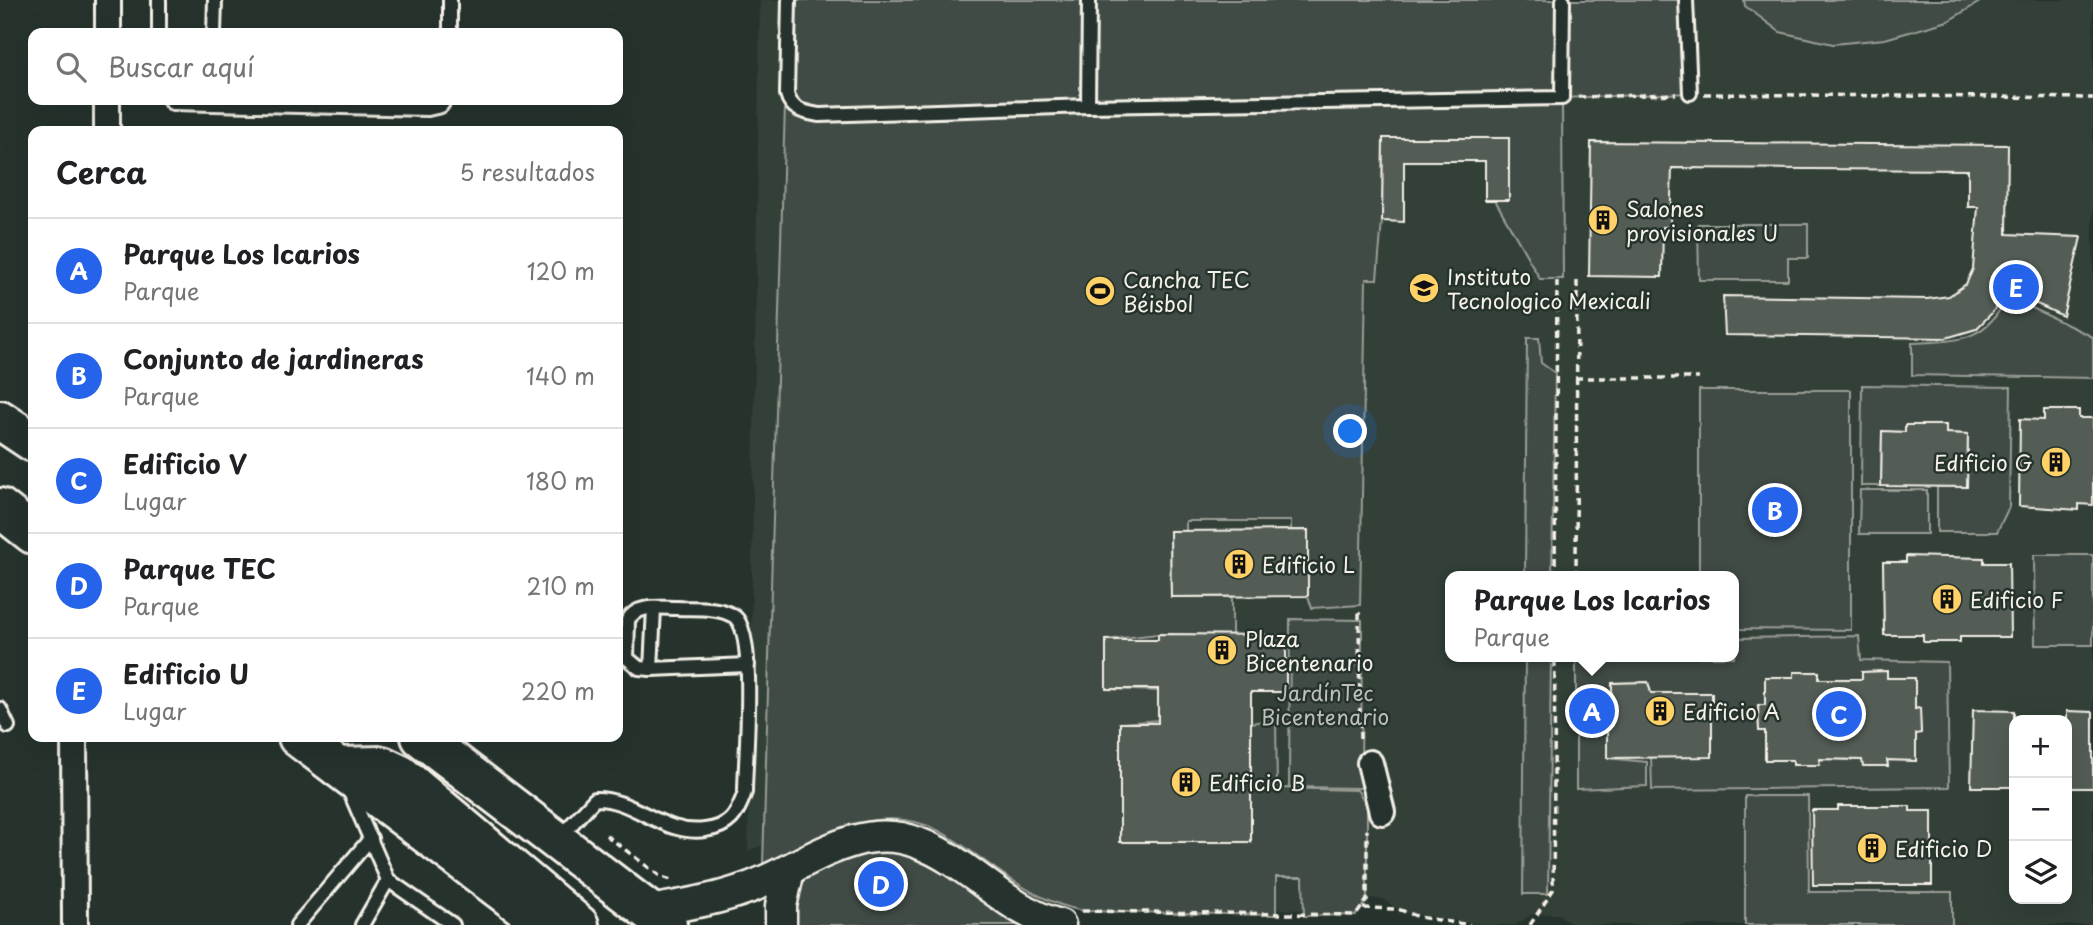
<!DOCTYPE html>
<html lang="es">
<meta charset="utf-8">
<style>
:root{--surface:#fff;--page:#f6f6f6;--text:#202124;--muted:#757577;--line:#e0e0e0;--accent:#2563eb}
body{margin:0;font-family:"Playpen Sans",sans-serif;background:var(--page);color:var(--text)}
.controls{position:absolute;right:21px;bottom:21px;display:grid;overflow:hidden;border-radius:14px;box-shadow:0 7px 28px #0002}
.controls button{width:63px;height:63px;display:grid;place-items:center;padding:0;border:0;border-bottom:2px solid var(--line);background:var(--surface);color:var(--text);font:35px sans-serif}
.you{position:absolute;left:1351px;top:432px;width:24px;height:24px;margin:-18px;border:5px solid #fff;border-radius:50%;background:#1a73e8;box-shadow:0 0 0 10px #1a73e833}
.badge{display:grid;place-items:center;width:46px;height:46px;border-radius:50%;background:var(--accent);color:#fff;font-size:23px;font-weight:700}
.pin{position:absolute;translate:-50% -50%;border:4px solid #fff;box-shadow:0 2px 7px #0006}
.popup{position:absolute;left:1445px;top:571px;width:294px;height:91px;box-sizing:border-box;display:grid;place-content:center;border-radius:14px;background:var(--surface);filter:drop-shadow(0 2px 5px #0005);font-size:23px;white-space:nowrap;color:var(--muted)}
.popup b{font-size:26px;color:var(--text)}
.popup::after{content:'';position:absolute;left:50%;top:100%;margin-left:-14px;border:14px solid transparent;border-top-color:var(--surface)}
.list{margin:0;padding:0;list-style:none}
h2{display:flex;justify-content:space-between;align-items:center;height:91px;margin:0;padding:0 28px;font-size:30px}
h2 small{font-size:23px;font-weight:400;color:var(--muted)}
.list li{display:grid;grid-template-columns:46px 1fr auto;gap:21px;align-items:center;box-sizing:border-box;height:105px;padding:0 28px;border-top:2px solid var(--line)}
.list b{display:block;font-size:26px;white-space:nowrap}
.list p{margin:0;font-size:23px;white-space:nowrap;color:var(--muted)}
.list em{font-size:23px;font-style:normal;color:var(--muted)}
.icon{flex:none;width:38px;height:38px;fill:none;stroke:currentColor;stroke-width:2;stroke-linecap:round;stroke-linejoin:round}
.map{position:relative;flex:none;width:2093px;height:925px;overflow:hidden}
.search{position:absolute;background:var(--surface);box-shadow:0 7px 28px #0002;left:28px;top:28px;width:595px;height:77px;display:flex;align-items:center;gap:18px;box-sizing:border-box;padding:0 24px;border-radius:14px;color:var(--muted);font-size:26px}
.panel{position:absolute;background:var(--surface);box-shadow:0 7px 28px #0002;left:28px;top:126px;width:595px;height:616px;border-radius:14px}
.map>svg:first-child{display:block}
.built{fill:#333f39;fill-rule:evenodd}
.green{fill:#414b45;stroke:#9a9e96;stroke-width:2;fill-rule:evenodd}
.building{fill:#525c55;stroke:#f4f1e8;stroke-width:2}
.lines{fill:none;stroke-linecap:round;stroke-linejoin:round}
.service-casing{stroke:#f4f1e8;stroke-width:18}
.minor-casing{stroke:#f4f1e8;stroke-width:30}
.tertiary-casing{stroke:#f4f1e8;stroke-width:35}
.primary-casing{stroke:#f4f1e8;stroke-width:44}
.path{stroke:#f4f1e8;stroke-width:3.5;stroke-dasharray:7 5;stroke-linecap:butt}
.service{stroke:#26332d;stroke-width:12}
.minor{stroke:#26332d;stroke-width:24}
.tertiary{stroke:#26332d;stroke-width:30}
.primary{stroke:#26332d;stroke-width:38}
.labels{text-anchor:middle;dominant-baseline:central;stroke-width:5;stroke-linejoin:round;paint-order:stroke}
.poi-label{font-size:21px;fill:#f4f1e8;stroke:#26332d;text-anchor:start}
.park-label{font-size:21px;fill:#bebfb7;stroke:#26332d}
</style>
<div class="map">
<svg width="2093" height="925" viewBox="0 0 2093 925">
<rect width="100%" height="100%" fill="#26332d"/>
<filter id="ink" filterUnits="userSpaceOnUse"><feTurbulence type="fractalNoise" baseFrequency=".0143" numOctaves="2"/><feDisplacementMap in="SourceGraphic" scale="14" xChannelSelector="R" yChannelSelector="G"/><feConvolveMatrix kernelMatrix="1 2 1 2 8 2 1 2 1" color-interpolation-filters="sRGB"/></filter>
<g filter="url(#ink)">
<!-- built -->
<path class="built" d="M760,0h1333v925h-520l-14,-11h-26l-18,11h-30l-83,-13 -19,-13 -20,-1 -11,12 -256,-2 -166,-101 -132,24 -50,20zM1450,576h284v81h-284zM2014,720h53v179h-53z"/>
<!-- green -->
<g class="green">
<path d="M788,0h898l4,93 -128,5 1,181h-23l-45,-79 14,-62h-126l-1,83 -5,58h-11l-6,326 -48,3 -4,-12v-65l-17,-1v-9h-105v10l-16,1 1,65h61v38l-74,-1 -52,6v49l82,3v26l-68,5 131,119v-119l25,-4 1,69 80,2 10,15v95l-11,15 -52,1 -1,-39h-27v38l-193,-4c-34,-7 -58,-22 -86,-41 -19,-13 -37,-28 -58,-39 -58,-32 -124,8 -176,33z"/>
<polygon points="1744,0 1983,0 1948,21 1885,39 1833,44 1780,32 1745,6"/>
<polygon points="1698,224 1808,224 1808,258 1788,258 1788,280 1699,280"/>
<path d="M2007,296l86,41v41l-181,-3v-32c45,-2 75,-1 95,-47z"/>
<polygon points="1527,338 1539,338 1541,363 1555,373 1552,576 1525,576"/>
<polygon points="1862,385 2011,387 2009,507 1997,532 1937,532 1937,487 1967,486 1968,434 1946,433 1946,425 1906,425 1905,432 1882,431 1881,486 1861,486"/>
<polygon points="1699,390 1851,390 1851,630 1734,629 1734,576 1699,576"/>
<polygon points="1860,490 1927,490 1927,534 1859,534"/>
<polygon points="2034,555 2093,555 2093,645 2035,645"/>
<polygon points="1290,619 1362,620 1361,788 1289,787"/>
<path d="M1859,636l2,24 86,2 2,125 -297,3 -1,-33h61v-64h-61l-3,-11 -36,1v14h-5v61l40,4v24l-71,3v-132h158v-19zM1886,671l1,7 28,1v30l4,-1 2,25 -5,1v27l-29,-1 1,6 -26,-6 -42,-1 -2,6h-24l-1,-5h-28v-29h-6l-1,-26h7v-27l29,-1v-5h25v7h43l1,-7z"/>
<polygon points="1525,657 1551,657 1548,894 1523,894"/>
<polygon points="1745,796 1808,796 1809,892 1952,892 1952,925 1745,925"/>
<polygon points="882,845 933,859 1037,925 795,925 792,903 798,865"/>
</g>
<!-- building -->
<g class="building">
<polygon points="1383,138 1509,138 1509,200 1485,200 1485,161 1404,161 1404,222 1382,221"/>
<polygon points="1591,142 2008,145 2007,234 2081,237 2063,316 2006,290 1993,312 1976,329 1946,338 1725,335 1723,296 1927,299 1949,296 1966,284 1973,269 1978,207 1968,207 1968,170 1672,168 1670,227 1663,227 1662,277 1589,276"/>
<polygon points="2044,410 2079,410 2079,418 2093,418 2093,505 2079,504 2079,510 2019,506 2020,419 2044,420"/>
<polygon points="1905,425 1946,425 1946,433 1968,434 1967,487 1881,486 1882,431 1905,432"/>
<polygon points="1308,530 1308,596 1171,597 1170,531"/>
<polygon points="1906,556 1984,558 1984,563 2009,563 2010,637 1960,637 1960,642 1923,642 1923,635 1884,635 1883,562 1906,562"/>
<polygon points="1158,634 1286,635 1286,692 1251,692 1251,842 1120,842 1120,723 1158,723 1158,689 1106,689 1106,640 1158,640"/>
<polygon points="1887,671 1887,678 1915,678 1915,709 1920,708 1921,733 1916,734 1916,761 1887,760 1888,766 1863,766 1862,760 1820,759 1819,765 1793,765 1793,760 1765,760 1765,731 1759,731 1758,705 1765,705 1765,677 1794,677 1794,672 1819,672 1819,679 1862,679 1862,672"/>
<polygon points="1648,682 1651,693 1712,693 1712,757 1607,758 1607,697 1612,697 1612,683"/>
<polygon points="1973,710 2014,711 2014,787 1971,787"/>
<polygon points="2067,711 2093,712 2093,788 2067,788"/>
<polygon points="1838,806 1910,806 1910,811 1932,811 1932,885 1813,885 1812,810 1838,810"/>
</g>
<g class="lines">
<!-- service casing -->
<g class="service-casing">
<g id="service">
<path d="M789,0l-2,94c4,16 16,18 32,21l269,-9 474,-8 1,-98"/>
<polyline points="1686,0 1690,93"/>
<polyline points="159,33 159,0"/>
<polyline points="214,33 215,0"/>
<polyline points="450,33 450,0"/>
<polyline points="169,100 172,103 428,109 441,106 445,100"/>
<polyline points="1088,106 1089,0"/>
<polyline points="654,608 651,669 748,665"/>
<polyline points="0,709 8,726"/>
<polyline points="349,790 388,880 362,925"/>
<path d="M559,838l36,-39c39,-1 68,37 110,31 25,-3 32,-15 40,-38 0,-32 12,-157 -10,-175 -15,-11 -41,-8 -58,-9 -17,0 -40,-4 -49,12l-1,38 12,10 12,1"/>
<polyline points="388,880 453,925"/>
<polyline points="297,925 371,838"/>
</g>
</g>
<!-- minor casing -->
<g class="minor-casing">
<g id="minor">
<polyline points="108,33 108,0"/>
<polyline points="107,131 107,100"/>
<polyline points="74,737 75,925"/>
<polyline points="1370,763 1382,812"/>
</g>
</g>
<!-- tertiary casing -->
<g class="tertiary-casing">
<g id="tertiary">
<path d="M650,911c33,-6 66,-11 98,-23 55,-20 109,-69 170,-45 52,19 88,68 142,82"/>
<polyline points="781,925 781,906 789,870"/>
</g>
</g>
<!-- primary casing -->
<g class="primary-casing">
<g id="primary">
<polyline points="0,420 33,442"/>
<polyline points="0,508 33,534"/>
<polyline points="298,737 547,925"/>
<polyline points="421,737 667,925"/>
<polyline points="338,767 382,766 401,775 579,925"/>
</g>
</g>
<!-- path -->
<g class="path">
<polyline points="1704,94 2093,98"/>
<polyline points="1578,97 1676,94"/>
<polyline points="1575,378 1699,378"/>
<polyline points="1555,576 1557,279"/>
<polyline points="1576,576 1577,278"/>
<polyline points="1359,612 1360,743"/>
<polyline points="606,835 661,877 675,881"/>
<polyline points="1363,908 1398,909 1419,917 1470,925"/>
<polyline points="1082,911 1356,915 1367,900 1367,830"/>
<polyline points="1530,925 1553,890 1555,657"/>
</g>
<!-- service -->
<use href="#service" class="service"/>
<!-- minor -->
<use href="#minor" class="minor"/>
<!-- tertiary -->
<use href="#tertiary" class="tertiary"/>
<!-- primary -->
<use href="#primary" class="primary"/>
</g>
</g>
<!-- icons -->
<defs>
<g id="building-disc" transform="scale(1.575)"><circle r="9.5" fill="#ffd166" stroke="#26332d"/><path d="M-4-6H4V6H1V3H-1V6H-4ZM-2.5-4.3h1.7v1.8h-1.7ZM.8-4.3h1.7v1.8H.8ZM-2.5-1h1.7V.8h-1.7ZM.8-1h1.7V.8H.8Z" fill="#111"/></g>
<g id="university-disc" transform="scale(1.575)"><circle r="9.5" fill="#ffd166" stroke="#26332d"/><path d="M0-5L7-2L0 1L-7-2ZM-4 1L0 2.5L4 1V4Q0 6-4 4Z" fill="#111"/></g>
<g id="stadium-disc" transform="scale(1.575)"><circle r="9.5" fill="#ffd166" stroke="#26332d"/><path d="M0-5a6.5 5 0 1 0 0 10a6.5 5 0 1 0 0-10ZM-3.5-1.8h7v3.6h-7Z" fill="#111"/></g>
</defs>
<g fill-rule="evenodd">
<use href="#building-disc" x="1603" y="220"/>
<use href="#university-disc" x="1424" y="288"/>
<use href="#stadium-disc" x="1100" y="291"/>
<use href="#building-disc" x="2056" y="462"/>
<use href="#building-disc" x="1239" y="564"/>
<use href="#building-disc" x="1947" y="599"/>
<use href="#building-disc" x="1222" y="650"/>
<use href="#building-disc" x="1660" y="711"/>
<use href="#building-disc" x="1186" y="782"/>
<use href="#building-disc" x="1872" y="848"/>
</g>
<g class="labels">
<!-- poi labels -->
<g class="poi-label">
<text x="1626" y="208">Salones<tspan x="1626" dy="24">provisionales U</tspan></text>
<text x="1447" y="276">Instituto<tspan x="1447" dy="24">Tecnologico Mexicali</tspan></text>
<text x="1123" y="279">Cancha TEC<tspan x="1123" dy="24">Béisbol</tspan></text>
<text x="2033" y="462" text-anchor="end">Edificio G</text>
<text x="1262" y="564">Edificio L</text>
<text x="1970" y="599">Edificio F</text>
<text x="1245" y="638">Plaza<tspan x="1245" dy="24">Bicentenario</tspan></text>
<text x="1683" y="711">Edificio A</text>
<text x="1209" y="782">Edificio B</text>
<text x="1895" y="848">Edificio D</text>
</g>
<!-- park labels -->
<g class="park-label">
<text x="1325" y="692">JardínTec<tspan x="1325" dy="24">Bicentenario</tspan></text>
</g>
</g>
</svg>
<div class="controls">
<button>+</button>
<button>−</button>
<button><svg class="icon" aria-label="layers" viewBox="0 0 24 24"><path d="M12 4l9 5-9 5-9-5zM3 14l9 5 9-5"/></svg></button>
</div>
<div class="you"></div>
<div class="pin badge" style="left:1592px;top:711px">A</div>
<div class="popup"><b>Parque Los Icarios</b>Parque</div>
<div class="pin badge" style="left:1775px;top:510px">B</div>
<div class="pin badge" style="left:1839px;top:714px">C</div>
<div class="pin badge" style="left:881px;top:884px">D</div>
<div class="pin badge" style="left:2016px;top:287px">E</div>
<div class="search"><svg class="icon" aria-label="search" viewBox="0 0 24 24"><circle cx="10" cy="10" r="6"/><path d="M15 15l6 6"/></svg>Buscar aquí</div>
<section class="panel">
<h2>Cerca<small>5 resultados</small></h2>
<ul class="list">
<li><span class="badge">A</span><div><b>Parque Los Icarios</b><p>Parque</p></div><em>120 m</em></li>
<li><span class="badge">B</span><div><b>Conjunto de jardineras</b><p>Parque</p></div><em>140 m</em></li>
<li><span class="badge">C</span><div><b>Edificio V</b><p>Lugar</p></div><em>180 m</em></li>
<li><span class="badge">D</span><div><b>Parque TEC</b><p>Parque</p></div><em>210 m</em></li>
<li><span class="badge">E</span><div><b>Edificio U</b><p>Lugar</p></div><em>220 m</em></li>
</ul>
</section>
</div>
